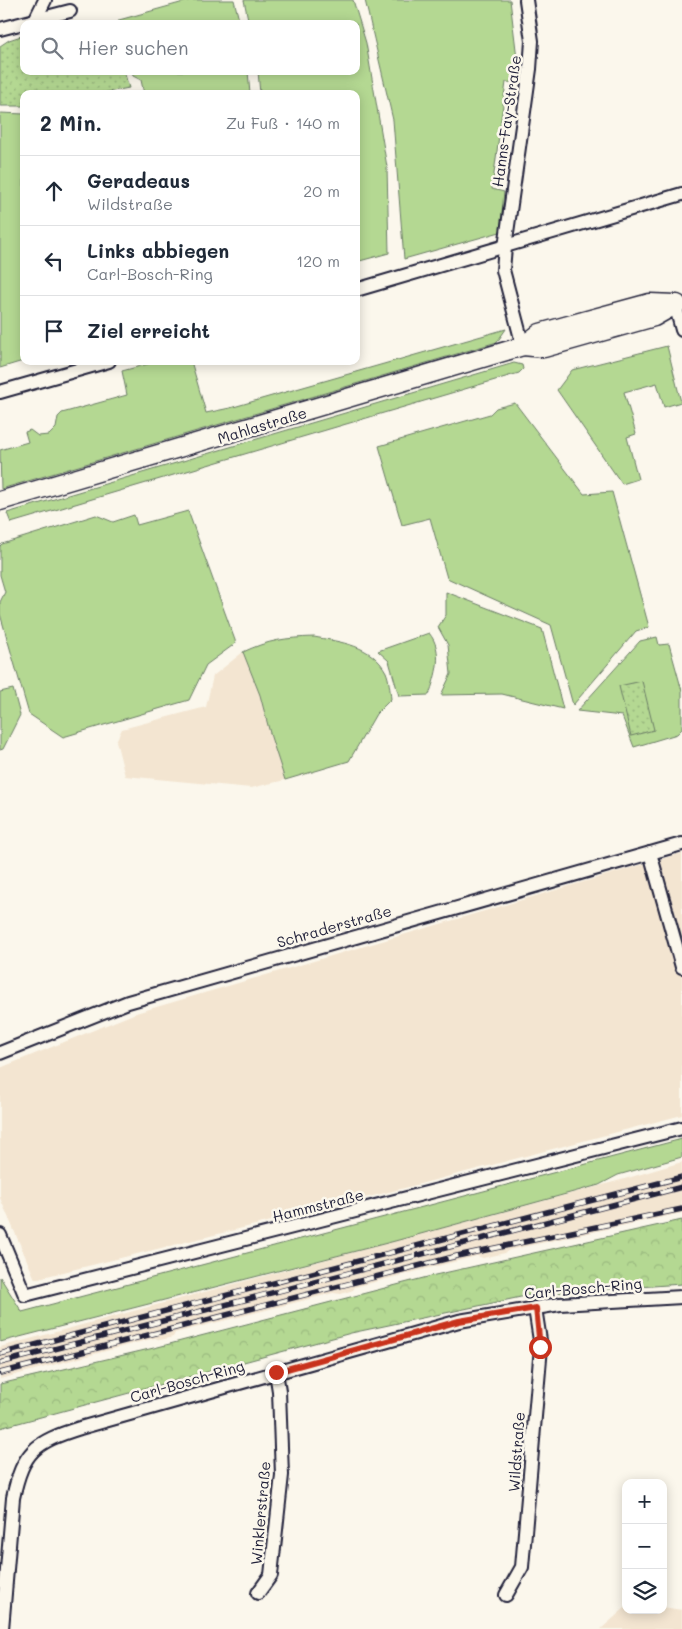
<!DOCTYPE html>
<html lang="de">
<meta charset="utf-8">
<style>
:root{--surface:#fff;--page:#f6f6f7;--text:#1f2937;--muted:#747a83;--line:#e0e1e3}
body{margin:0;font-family:Mali,sans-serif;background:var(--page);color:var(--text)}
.controls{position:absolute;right:15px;bottom:15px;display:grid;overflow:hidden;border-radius:10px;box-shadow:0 2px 12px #0003}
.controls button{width:45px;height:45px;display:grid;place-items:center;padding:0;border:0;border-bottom:1px solid var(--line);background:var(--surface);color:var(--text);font:25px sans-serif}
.stop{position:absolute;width:15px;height:15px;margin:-11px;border:4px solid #c8321e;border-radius:50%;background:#fff}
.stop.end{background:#c8321e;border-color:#fff;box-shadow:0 1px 5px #0008}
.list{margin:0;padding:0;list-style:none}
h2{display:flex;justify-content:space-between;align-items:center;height:65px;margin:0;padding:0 20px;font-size:21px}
h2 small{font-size:16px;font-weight:400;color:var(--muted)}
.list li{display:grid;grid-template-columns:32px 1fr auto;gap:15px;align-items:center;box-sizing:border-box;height:70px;padding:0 20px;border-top:1px solid var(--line)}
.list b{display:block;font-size:19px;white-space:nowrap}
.list p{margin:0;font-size:16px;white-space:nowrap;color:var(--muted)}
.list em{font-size:16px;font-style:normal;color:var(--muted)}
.icon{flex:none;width:28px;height:28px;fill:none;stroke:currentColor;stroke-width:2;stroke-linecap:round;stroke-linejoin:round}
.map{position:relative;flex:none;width:682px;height:1629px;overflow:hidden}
.search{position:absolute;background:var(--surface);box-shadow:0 2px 12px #0003;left:20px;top:20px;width:340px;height:55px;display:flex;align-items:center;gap:12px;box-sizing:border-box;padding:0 18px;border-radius:10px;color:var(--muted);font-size:19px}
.panel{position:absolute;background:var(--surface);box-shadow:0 2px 12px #0003;left:20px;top:90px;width:340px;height:275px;border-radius:10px}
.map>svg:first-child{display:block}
.built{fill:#f3e5d1}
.green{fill:#b4d892;stroke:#6b7d66}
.forest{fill:url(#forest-crowns);stroke:#6b7d66}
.park{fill:url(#park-dots);stroke:#6b7d66}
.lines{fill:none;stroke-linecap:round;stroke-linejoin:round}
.street-casing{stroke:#22223b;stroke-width:16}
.secondary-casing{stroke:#22223b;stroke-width:21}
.street{stroke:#fbf7ec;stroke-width:12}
.secondary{stroke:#fbf7ec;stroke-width:18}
.rail-casing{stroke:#22223b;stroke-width:5.5}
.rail{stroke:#fbf7ec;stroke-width:4;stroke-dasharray:11;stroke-linecap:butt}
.route{stroke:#c8321e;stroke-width:6}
.labels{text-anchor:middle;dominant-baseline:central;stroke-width:5;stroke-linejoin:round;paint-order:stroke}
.street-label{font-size:15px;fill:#22223b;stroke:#fbf7ec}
</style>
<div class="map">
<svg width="682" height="1629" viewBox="0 0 682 1629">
<defs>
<pattern id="forest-crowns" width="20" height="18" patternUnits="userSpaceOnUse" patternTransform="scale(1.25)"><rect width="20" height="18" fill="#b4d892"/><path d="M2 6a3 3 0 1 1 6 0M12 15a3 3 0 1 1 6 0" fill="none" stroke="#9ab97f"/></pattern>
<pattern id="park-dots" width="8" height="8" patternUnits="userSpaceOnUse" patternTransform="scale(1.25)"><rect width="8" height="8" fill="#b4d892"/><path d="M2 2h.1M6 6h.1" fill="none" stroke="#9ab97f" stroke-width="1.8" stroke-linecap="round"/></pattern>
</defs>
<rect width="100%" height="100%" fill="#fbf7ec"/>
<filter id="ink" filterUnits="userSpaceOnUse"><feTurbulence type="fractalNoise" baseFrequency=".02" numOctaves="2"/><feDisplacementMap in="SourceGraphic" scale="10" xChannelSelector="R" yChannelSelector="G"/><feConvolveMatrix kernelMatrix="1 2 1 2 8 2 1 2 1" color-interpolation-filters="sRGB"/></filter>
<g filter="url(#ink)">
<!-- built -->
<g class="built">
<polygon points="243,652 260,695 271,737 285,780 251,788 125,776 116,741 122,729 206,707 213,676"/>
<polygon points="682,853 682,1115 397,1190 35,1279 0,1198 0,1068 136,1013"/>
<polygon points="682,1162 682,1213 509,1250 505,1253 483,1258 477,1256 355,1287 353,1290 341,1294 333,1293 175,1333 173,1337 160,1340 155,1338 0,1379 0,1347 621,1180"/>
<polygon points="626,1607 626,1610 663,1610 663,1607 682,1610 682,1629 601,1629"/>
</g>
<!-- green -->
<g class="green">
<polygon points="191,0 234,0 240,24 119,24 119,20"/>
<polygon points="244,0 353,0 366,43 387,167 389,253 356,262 356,94 260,94 258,71 356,71 356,24 249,24"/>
<polygon points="365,0 510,0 520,83 506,82 492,189 504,192 500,232 404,259 393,120"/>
<polygon points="132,71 248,71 250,94 144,94 141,80 133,76"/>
<polygon points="0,113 24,114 24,353 23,361 0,368"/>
<polygon points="506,329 497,342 1,489 0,450 28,442 25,432 30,430 38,436 49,435 56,428 58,417 62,413 127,395 122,371 159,361 191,361 206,413 230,408"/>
<polygon points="667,346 681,402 664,407 657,383 624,392 636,434 627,437 638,479 622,484 557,390 572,370"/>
<polygon points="514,363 522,365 523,369 519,373 11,523 7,513"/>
<polygon points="515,403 584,494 612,492 649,627 636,631 573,705 551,625 447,578 430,518 402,525 379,446 490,414 496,408"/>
<polygon points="188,511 236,643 206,665 189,700 63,737 29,714 0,614 0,602 5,592 0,575 0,546 2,544 96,515 113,522 134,515 137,525"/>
<polygon points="446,592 542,629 563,709 502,694 441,695 451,674 448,645 438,627 446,615"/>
<path d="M429,633c15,18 7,42 0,62l-30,1 -10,-35 -11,-10z"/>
<path d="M314,637c26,5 58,8 72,35 3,7 4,18 5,27l-15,15 -27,47 -64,19 -14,-43 -11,-42 -17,-43c26,-12 42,-14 71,-15z"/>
<polygon points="657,637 659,645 669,644 682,691 682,729 677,734 634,747 622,716 577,711 640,641"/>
<polygon points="13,689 20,715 3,749 0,750 0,692"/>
<polygon points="682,1139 682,1157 618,1175 599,1185 395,1241 0,1342 0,1277 22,1312"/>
</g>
<!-- forest -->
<polygon class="forest" points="682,1220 682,1284 535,1294 351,1333 0,1428 0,1384 158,1347 435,1275"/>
<!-- park -->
<g class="park">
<polygon points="24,35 24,71 124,71 129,88 97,94 24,94 24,106 0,106 0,46 9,40"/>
<polygon points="642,681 654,730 631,736 619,686"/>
</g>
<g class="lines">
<!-- street casing -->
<g class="street-casing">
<g id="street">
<polyline points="35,20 45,0"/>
<polyline points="0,29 70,11"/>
<polyline points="356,290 682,194"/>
<polyline points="675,304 682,330"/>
<polyline points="523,346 503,270 505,247 530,69 532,41 526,0"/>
<polyline points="0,392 109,361"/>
<polyline points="650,853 682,967"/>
<polyline points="0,1053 128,1002 682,844"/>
<polyline points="0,1235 25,1295 682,1128"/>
<polyline points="258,1593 271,1575 282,1475 279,1391 276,1372"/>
<polyline points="506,1595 522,1567 541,1347 535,1308"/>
<path d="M2,1629l11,-131c10,-47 22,-56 67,-70l379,-107 101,-17 122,-7"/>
</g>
</g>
<!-- secondary casing -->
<g class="secondary-casing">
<g id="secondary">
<polyline points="523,346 544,348 654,317 677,304"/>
<polyline points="0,501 523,346 540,333 565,326 650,303 675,304"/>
</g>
</g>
<!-- street -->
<use href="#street" class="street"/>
<!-- secondary -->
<use href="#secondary" class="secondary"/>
<!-- rail casing -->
<g class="rail-casing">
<g id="rail">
<polyline points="0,1354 682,1177"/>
<polyline points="0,1363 682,1187"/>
<polyline points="0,1373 457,1256 682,1209"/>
</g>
</g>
<!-- rail -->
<use href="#rail" class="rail"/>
</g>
</g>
<g class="lines" filter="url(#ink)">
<!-- route -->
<polyline class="route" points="276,1372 459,1321 536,1308 540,1347"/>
</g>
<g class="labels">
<!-- street labels -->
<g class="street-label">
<text transform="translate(506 121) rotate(-82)">Hanns-Fay-Straße</text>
<text transform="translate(262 425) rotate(-17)">Mahlastraße</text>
<text transform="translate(334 926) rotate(-16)">Schraderstraße</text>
<text transform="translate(318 1205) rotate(-14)">Hammstraße</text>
<text transform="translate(583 1288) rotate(-5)">Carl-Bosch-Ring</text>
<text transform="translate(187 1381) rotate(-16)">Carl-Bosch-Ring</text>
<text transform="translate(516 1452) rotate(-86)">Wildstraße</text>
<text transform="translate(260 1513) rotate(-85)">Winklerstraße</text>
</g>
</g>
</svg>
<div class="controls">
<button>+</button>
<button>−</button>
<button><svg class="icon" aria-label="layers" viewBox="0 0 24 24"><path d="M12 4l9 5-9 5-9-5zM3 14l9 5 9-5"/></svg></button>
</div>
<div class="stop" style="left:540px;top:1347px"></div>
<div class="stop end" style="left:276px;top:1372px"></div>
<div class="search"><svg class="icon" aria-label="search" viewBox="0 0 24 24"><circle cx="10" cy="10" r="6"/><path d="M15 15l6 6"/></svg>Hier suchen</div>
<section class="panel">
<h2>2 Min.<small>Zu Fuß · 140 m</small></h2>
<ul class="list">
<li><svg class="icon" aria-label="ahead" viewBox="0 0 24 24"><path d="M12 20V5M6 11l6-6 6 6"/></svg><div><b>Geradeaus</b><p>Wildstraße</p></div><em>20 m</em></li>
<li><svg class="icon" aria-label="left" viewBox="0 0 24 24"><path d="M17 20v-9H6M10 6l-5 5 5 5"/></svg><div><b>Links abbiegen</b><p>Carl-Bosch-Ring</p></div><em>120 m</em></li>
<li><svg class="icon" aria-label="arrive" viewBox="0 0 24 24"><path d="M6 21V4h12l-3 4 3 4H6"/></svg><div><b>Ziel erreicht</b></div></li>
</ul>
</section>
</div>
